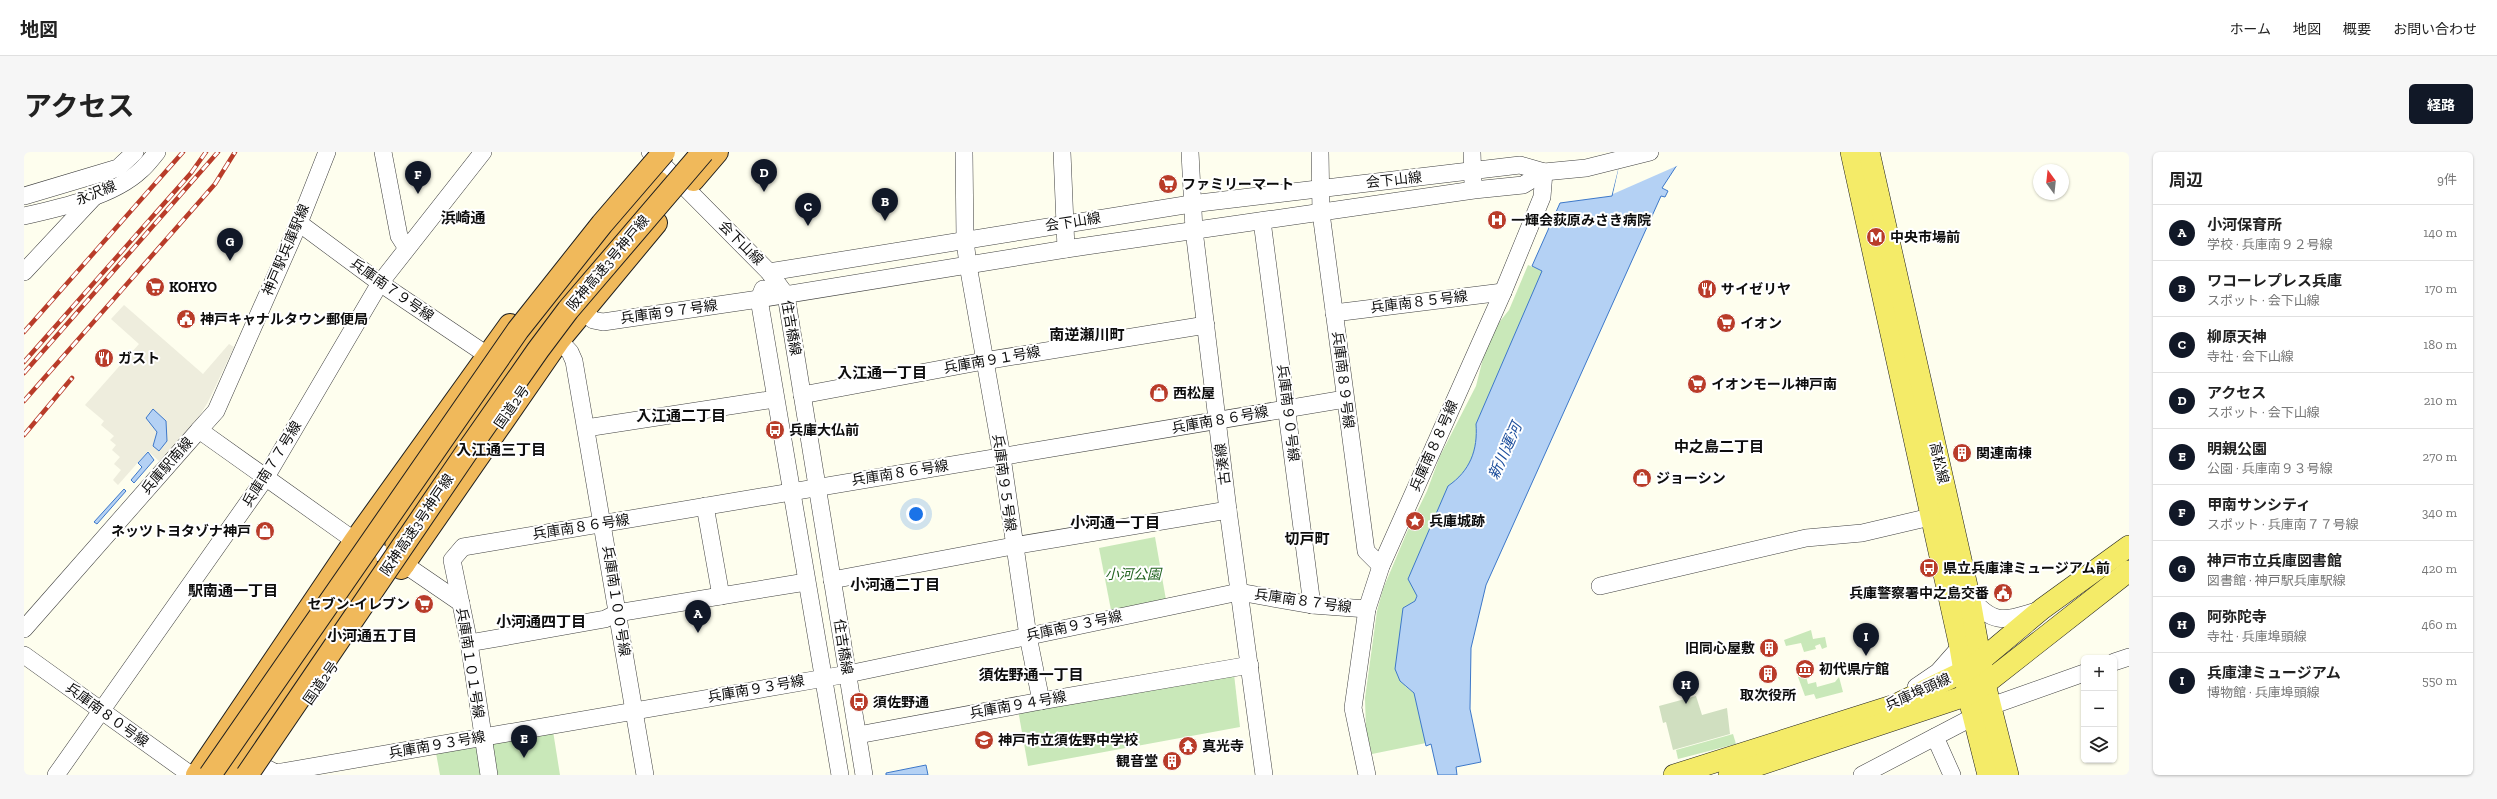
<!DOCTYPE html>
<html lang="ja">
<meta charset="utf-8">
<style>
:root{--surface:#fff;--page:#f6f6f6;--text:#222;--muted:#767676;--line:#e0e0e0;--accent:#111827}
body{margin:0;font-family:"Zilla Slab","Noto Sans JP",serif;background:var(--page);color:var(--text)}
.controls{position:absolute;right:12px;bottom:12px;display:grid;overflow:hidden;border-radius:6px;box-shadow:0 1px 3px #0004}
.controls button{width:36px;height:36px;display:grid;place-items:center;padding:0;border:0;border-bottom:1px solid var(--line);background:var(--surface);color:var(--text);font:20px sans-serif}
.compass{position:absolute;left:2009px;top:12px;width:36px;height:36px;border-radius:50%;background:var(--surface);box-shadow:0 1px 3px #0004;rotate:345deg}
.you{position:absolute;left:892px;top:362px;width:14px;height:14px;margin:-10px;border:3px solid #fff;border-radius:50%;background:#1a73e8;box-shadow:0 0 0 6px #1a73e833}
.badge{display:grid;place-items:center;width:26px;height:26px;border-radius:50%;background:var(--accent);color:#fff;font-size:13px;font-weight:700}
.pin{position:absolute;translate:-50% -33px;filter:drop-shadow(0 1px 2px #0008)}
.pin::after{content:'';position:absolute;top:21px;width:14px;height:12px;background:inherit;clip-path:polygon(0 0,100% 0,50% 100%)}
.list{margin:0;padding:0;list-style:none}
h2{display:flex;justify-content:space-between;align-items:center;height:52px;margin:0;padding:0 16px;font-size:17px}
h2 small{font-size:13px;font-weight:400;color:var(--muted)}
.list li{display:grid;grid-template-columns:26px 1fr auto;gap:12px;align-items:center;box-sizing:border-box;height:56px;padding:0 16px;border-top:1px solid var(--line)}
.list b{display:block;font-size:15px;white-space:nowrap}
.list p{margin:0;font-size:13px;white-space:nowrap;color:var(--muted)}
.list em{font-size:13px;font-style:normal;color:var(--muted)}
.icon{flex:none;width:22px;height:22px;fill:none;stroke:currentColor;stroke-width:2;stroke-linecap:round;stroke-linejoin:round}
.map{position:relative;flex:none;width:2105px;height:623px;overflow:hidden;border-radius:6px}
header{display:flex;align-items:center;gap:24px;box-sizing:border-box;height:56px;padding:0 20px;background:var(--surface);border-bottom:1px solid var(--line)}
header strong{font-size:19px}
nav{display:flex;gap:22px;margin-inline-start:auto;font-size:14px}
.intro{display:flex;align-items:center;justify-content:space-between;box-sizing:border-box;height:96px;padding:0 24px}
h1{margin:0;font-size:28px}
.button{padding:10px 18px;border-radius:6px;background:var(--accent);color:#fff;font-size:14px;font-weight:700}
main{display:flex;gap:24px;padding:0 24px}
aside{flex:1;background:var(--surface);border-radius:6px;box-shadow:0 1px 3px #0004}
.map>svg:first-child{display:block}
.green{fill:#c9e8b9}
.cemetery{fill:#d0dfc0}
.plaza{fill:#eeeddd}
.water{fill:#b4d1f4;stroke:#3d78c9}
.pier{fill:#fefeee}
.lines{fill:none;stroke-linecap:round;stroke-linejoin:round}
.minor-casing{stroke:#404040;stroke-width:18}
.major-casing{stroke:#1e1e1e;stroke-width:22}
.highway-casing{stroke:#1e1e1e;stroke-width:24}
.minor{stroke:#fff;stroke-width:17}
.major{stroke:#f4eb68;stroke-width:21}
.highway{stroke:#f0b95b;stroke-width:22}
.rail-casing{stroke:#b93c29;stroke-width:4.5}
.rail{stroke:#fff;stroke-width:3;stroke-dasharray:9;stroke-linecap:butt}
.highway-bridge-casing{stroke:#1e1e1e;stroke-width:24;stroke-linecap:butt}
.highway-bridge{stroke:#f0b95b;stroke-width:22}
.labels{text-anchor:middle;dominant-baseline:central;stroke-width:4;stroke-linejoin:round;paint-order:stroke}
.street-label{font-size:14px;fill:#0d0d0d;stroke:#fff}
.poi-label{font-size:14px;font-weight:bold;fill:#0d0d0d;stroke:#fff;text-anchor:start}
.park-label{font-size:14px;font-style:italic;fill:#21631f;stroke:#fff}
.neighbourhood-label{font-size:15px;font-weight:bold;fill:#0d0d0d;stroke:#fff}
.water-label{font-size:15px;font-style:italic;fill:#1a4c9b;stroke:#fff}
</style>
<header>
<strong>地図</strong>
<nav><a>ホーム</a><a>地図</a><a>概要</a><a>お問い合わせ</a></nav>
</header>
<div class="intro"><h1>アクセス</h1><a class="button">経路</a></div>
<main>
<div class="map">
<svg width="2105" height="623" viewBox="0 0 2105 623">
<rect width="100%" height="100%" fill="#fefeee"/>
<!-- green -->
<g class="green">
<path d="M1504,113l15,6 -67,153c2,26 -6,47 -28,62l-33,115 -10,85 9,7 12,50 -54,11 -6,-23 -1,-33 12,-87 6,-22 24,-57 20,-41 13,-35 36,-70 13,-51 20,-25z"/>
<polygon points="1131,385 1142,448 1087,458 1075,396"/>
<polygon points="1787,478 1789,487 1801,485 1803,495 1798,497 1796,492 1791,494 1792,497 1780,500 1777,491 1762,494 1760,488"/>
<polygon points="1210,522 1216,575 1004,614 994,558"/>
<polygon points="1782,524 1784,532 1792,530 1793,535 1811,530 1815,525 1819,540 1792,547 1790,542 1781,544 1774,525"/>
<polygon points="529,579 536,623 469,623 464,589"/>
<polygon points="1709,582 1712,592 1654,607 1652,598"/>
<polygon points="453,594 458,623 416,623 412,601"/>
</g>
<!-- cemetery -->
<polygon class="cemetery" points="1672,544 1678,563 1703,556 1706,582 1649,598 1642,570 1639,571 1635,554"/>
<!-- plaza -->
<polygon class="plaza" points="100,153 179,222 205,192 210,195 184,250 174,266 135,309 124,299 94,333 89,328 97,318 90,312 96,305 88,298 92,293 86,288 90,284 77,273 80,269 61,253 115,192 87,167"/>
<!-- water -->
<g class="water">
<path d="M1599,0l54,13 -15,23 6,3 -3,6 -4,-1 -175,389 -15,63 -1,61 11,53 -25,5 1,8h-19l-7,-31 -5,2 -12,-53 -14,-12 -5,-12 8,-61 12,-7 2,-5 -9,-17 40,-93c22,-15 30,-36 28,-62l66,-153 -10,-5 28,-63 52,-7z"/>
<polygon points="129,257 142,269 143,289 135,299 129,294 133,280 122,266"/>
<polygon points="124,300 130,308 110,331 107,328 118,315 114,311"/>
<polygon points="100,337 102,339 73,372 70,370"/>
<polygon points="902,613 904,623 862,623 862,621"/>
</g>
<!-- pier -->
<polygon class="pier" points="1598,0 1656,0 1655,13 1589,42"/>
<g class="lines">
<!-- minor casing -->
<g class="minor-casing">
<g id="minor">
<polyline points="359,0 375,84 382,95"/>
<polyline points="626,0 745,120 762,143 840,623"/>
<polyline points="940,0 941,88 944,113 978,305 1004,484 1017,549"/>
<polyline points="1038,0 1042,97"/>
<polyline points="1166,0 1170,78 1204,358 1240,623"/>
<polyline points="1296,0 1297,61 1342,399 1357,414"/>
<polyline points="1448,0 1449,32"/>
<polyline points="0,44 94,16 111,0"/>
<path d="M0,64c36,-8 90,-20 117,-46 6,-5 11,-12 16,-18"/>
<polyline points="1238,69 1288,453"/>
<polyline points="275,71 356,131 463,203"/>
<polyline points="0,120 70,45"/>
<polyline points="745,120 1167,52 1496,13 1520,20 1562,16 1626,0"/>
<polyline points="739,137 735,147 816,623"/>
<polyline points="559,158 569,168 579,170 735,147 1042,97 1450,38 1499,33 1520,20"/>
<polyline points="1310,161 1479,140"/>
<polyline points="535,188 546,200 550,209 621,623"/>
<polyline points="778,243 960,209 1182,173"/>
<polyline points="562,276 751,247"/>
<polyline points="175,278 192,259 275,71 303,0"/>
<polyline points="681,354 697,444"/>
<polyline points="808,428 989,394 1204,358"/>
<polyline points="1576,434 1782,386 1838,381 1919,362"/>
<path d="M1945,444c23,28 33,26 67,15"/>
<polyline points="0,477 175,278 331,389 380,412 437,451"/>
<polyline points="445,491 581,467 593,461 782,430"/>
<polyline points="0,503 167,623"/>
<polyline points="2090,510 2105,505"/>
<polyline points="1892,535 1914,520 1936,495"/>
<polyline points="1967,554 2060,521"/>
<polyline points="834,583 1017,549 1226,513"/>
<polyline points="1911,585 1928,623"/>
<polyline points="240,615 252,621 824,522 1215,440 1288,453 1343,457"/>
<polyline points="32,623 242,325 356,131 459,0"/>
<polyline points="465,623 445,491 428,408 439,395 1321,247"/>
<polyline points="1343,623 1329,556 1343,457 1357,414 1479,140 1518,45 1520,20"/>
<polyline points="1838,623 1949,565"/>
</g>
</g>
<!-- major casing -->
<g class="major-casing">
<g id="major">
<polyline points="1827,0 1936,495 1944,543 1964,623"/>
<polyline points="1845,0 1945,443 1961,532 1984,623"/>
<polyline points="1650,623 1871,553 1939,520 1956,509 2018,457 2105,394"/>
<polyline points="1705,623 1944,543 1961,532 2105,419"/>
</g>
</g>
<!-- highway casing -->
<g class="highway-casing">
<g id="highway">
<polyline points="669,28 693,0"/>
<polyline points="380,412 373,397 371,378 504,189 536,147 634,30"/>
<polyline points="377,416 535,188 632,71"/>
<polyline points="173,623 331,389 486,173"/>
<polyline points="203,623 339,427 342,409 332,390"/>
</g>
</g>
<!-- minor -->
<use href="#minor" class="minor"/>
<!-- major -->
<use href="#major" class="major"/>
<!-- highway -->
<use href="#highway" class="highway"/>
<!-- rail casing -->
<g class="rail-casing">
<g id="rail">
<polyline points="0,180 159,0"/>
<polyline points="0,210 167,21 182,0"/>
<polyline points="0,221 194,0"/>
<polyline points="0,249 191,32 211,0"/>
<polyline points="0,283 48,226"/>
</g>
</g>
<!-- rail -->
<use href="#rail" class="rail"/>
<!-- highway-bridge casing -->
<g class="highway-bridge-casing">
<g id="highway-bridge">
<polyline points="186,623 494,178 578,72 640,0"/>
<polyline points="223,623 444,298 514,198 544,158 679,0"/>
</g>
</g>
<!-- highway-bridge -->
<use href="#highway-bridge" class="highway-bridge"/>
</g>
<!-- icons -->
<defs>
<g id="supermarket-disc" transform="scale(1)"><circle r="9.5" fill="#b93c29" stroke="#fff"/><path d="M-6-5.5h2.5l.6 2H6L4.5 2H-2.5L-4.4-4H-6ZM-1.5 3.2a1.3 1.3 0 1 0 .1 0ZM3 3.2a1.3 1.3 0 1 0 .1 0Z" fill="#fff"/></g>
<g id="hospital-disc" transform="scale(1)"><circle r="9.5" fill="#b93c29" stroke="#fff"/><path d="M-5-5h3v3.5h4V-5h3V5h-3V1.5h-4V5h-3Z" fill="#fff"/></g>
<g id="metro-disc" transform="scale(1)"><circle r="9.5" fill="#b93c29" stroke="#fff"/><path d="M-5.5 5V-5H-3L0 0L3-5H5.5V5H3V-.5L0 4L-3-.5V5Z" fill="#fff"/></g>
<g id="restaurant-disc" transform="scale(1)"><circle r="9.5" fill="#b93c29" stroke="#fff"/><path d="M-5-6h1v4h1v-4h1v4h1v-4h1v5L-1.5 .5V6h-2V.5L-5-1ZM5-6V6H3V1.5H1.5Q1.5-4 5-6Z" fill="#fff"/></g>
<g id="civic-disc" transform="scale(1)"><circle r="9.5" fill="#b93c29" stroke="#fff"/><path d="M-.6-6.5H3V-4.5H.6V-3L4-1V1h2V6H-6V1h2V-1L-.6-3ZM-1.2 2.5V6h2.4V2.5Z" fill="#fff"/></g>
<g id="shop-disc" transform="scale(1)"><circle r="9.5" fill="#b93c29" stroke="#fff"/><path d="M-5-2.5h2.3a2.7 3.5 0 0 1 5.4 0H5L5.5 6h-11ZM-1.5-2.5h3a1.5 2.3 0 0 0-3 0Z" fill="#fff"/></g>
<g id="bus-disc" transform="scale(1)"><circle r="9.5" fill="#b93c29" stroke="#fff"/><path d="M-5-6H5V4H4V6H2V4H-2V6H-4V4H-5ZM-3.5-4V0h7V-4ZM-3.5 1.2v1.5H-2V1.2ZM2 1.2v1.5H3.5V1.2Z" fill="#fff"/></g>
<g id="building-disc" transform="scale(1)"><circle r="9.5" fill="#b93c29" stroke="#fff"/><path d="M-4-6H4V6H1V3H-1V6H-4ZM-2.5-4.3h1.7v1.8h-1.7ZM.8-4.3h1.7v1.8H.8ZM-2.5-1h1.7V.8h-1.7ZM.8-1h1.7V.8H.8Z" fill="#fff"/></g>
<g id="sight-disc" transform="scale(1)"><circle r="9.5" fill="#b93c29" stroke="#fff"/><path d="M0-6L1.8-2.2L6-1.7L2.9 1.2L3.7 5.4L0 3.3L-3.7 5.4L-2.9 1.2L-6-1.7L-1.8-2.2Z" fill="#fff"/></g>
<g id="museum-disc" transform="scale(1)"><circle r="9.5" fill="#b93c29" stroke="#fff"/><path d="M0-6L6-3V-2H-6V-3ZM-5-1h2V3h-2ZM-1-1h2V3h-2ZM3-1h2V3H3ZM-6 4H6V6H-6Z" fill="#fff"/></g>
<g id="school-disc" transform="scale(1)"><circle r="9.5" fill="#b93c29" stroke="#fff"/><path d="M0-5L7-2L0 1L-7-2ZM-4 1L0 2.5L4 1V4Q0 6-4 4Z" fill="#fff"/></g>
<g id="temple-disc" transform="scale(1)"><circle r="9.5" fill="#b93c29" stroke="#fff"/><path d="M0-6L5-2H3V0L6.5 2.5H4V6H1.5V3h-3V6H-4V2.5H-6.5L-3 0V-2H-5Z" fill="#fff"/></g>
</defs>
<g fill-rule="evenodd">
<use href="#supermarket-disc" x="1144" y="32"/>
<use href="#hospital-disc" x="1473" y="68"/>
<use href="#metro-disc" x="1852" y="85"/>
<use href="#supermarket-disc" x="131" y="135"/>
<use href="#restaurant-disc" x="1683" y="137"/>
<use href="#civic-disc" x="162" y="167"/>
<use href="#supermarket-disc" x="1702" y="171"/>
<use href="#restaurant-disc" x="80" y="206"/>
<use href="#supermarket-disc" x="1673" y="232"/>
<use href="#shop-disc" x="1135" y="241"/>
<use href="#bus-disc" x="751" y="278"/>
<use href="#building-disc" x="1938" y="301"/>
<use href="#shop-disc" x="1618" y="326"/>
<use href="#sight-disc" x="1391" y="369"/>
<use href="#shop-disc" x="241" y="379"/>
<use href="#bus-disc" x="1905" y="416"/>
<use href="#civic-disc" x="1979" y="441"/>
<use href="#supermarket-disc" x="400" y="452"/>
<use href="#building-disc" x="1745" y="496"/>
<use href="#museum-disc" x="1781" y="517"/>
<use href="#building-disc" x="1744" y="522"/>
<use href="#bus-disc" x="835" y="550"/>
<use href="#school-disc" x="960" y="588"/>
<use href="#temple-disc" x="1164" y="594"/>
<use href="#building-disc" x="1148" y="609"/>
</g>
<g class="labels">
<!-- street labels -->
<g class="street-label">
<text transform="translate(1370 28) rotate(-6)">会下山線</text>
<text transform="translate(72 41) rotate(-22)">永沢線</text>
<text transform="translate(1049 70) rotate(-9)">会下山線</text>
<text transform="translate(717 91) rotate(45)">会下山線</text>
<text transform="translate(262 98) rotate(-67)">神戸駅兵庫駅線</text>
<text transform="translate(584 111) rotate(-50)">阪神高速3号神戸線</text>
<text transform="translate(368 138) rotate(35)">兵庫南７９号線</text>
<text transform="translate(1395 150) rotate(-7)">兵庫南８５号線</text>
<text transform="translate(645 160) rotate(-8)">兵庫南９７号線</text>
<text transform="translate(767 176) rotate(80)">住吉橋線</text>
<text transform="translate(968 208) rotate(-10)">兵庫南９１号線</text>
<text transform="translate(1319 228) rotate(83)">兵庫南８９号線</text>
<text transform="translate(488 255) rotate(-55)">国道2号</text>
<text transform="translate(1264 261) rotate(83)">兵庫南９０号線</text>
<text transform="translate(1196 268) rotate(-10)">兵庫南８６号線</text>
<text transform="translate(1410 294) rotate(-66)">兵庫南８８号線</text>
<text transform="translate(1915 311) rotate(77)">高松線</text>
<text transform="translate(248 312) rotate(-58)">兵庫南７７号線</text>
<text transform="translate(1199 312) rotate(-97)">古湊線</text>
<text transform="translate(143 314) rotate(-49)">兵庫駅南線</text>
<text transform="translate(876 321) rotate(-9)">兵庫南８６号線</text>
<text transform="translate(980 331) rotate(82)">兵庫南９５号線</text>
<text transform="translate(393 373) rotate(-56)">阪神高速3号神戸線</text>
<text transform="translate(557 375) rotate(-9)">兵庫南８６号線</text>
<text transform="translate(592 449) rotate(81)">兵庫南１００号線</text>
<text transform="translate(1279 449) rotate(8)">兵庫南８７号線</text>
<text transform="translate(1050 474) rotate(-12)">兵庫南９３号線</text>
<text transform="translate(819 495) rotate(81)">住吉橋線</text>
<text transform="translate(446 511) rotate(81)">兵庫南１０１号線</text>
<text transform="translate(297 531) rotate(-55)">国道2号</text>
<text transform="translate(732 537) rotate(-10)">兵庫南９３号線</text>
<text transform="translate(1894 540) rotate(-24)">兵庫埠頭線</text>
<text transform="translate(994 553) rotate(-10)">兵庫南９４号線</text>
<text transform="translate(83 563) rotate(36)">兵庫南８０号線</text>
<text transform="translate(413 593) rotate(-10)">兵庫南９３号線</text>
</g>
<!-- poi labels -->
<g class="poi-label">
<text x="1158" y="32">ファミリーマート</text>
<text x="1487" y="68">一輝会荻原みさき病院</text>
<text x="1866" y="85">中央市場前</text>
<text x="145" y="135">KOHYO</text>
<text x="1697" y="137">サイゼリヤ</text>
<text x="176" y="167">神戸キャナルタウン郵便局</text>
<text x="1716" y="171">イオン</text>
<text x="94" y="206">ガスト</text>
<text x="1687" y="232">イオンモール神戸南</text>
<text x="1149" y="241">西松屋</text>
<text x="765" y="278">兵庫大仏前</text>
<text x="1952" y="301">関連南棟</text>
<text x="1632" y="326">ジョーシン</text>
<text x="1405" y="369">兵庫城跡</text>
<text x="227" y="379" text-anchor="end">ネッツトヨタゾナ神戸</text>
<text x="1919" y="416">県立兵庫津ミュージアム前</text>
<text x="1965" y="441" text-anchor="end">兵庫警察署中之島交番</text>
<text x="386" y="452" text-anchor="end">セブン-イレブン</text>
<text x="1731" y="496" text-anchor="end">旧同心屋敷</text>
<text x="1795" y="517">初代県庁館</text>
<text x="1744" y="543" text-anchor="middle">取次役所</text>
<text x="849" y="550">須佐野通</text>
<text x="974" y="588">神戸市立須佐野中学校</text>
<text x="1178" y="594">真光寺</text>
<text x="1134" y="609" text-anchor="end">観音堂</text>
</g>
<!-- park labels -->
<g class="park-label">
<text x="1109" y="422">小河公園</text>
</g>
<!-- neighbourhood labels -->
<g class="neighbourhood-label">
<text x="439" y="66">浜崎通</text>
<text x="1063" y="183">南逆瀬川町</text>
<text x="858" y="221">入江通一丁目</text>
<text x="657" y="264">入江通二丁目</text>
<text x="1695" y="295">中之島二丁目</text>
<text x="477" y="298">入江通三丁目</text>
<text x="1091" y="371">小河通一丁目</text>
<text x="1283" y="387">切戸町</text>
<text x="871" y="433">小河通二丁目</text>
<text x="209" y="439">駅南通一丁目</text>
<text x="517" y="470">小河通四丁目</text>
<text x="348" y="484">小河通五丁目</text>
<text x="1007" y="523">須佐野通一丁目</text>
</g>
<!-- water labels -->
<g class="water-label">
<text transform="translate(1481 299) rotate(-66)">新川運河</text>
</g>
</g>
</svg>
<div class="controls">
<button>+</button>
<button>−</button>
<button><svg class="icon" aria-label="layers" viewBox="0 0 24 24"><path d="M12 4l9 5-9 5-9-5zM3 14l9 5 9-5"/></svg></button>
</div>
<svg class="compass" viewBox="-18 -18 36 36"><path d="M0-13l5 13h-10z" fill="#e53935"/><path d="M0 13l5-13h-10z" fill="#767676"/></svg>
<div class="you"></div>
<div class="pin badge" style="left:674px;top:481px">A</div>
<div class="pin badge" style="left:861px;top:69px">B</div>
<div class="pin badge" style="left:784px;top:74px">C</div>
<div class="pin badge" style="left:740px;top:40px">D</div>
<div class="pin badge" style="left:500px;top:606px">E</div>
<div class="pin badge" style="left:394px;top:42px">F</div>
<div class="pin badge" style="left:206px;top:109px">G</div>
<div class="pin badge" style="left:1662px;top:552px">H</div>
<div class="pin badge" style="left:1842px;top:504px">I</div>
</div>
<aside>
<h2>周辺<small>9件</small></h2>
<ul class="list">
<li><span class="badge">A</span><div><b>小河保育所</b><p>学校 · 兵庫南９２号線</p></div><em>140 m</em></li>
<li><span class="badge">B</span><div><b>ワコーレプレス兵庫</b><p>スポット · 会下山線</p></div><em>170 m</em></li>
<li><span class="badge">C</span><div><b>柳原天神</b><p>寺社 · 会下山線</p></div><em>180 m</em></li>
<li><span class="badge">D</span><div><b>アクセス</b><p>スポット · 会下山線</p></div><em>210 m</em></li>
<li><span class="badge">E</span><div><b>明親公園</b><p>公園 · 兵庫南９３号線</p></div><em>270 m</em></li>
<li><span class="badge">F</span><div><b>甲南サンシティ</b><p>スポット · 兵庫南７７号線</p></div><em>340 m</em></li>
<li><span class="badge">G</span><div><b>神戸市立兵庫図書館</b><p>図書館 · 神戸駅兵庫駅線</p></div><em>420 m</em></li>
<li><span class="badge">H</span><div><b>阿弥陀寺</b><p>寺社 · 兵庫埠頭線</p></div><em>460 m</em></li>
<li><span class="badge">I</span><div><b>兵庫津ミュージアム</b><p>博物館 · 兵庫埠頭線</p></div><em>550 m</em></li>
</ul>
</aside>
</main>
